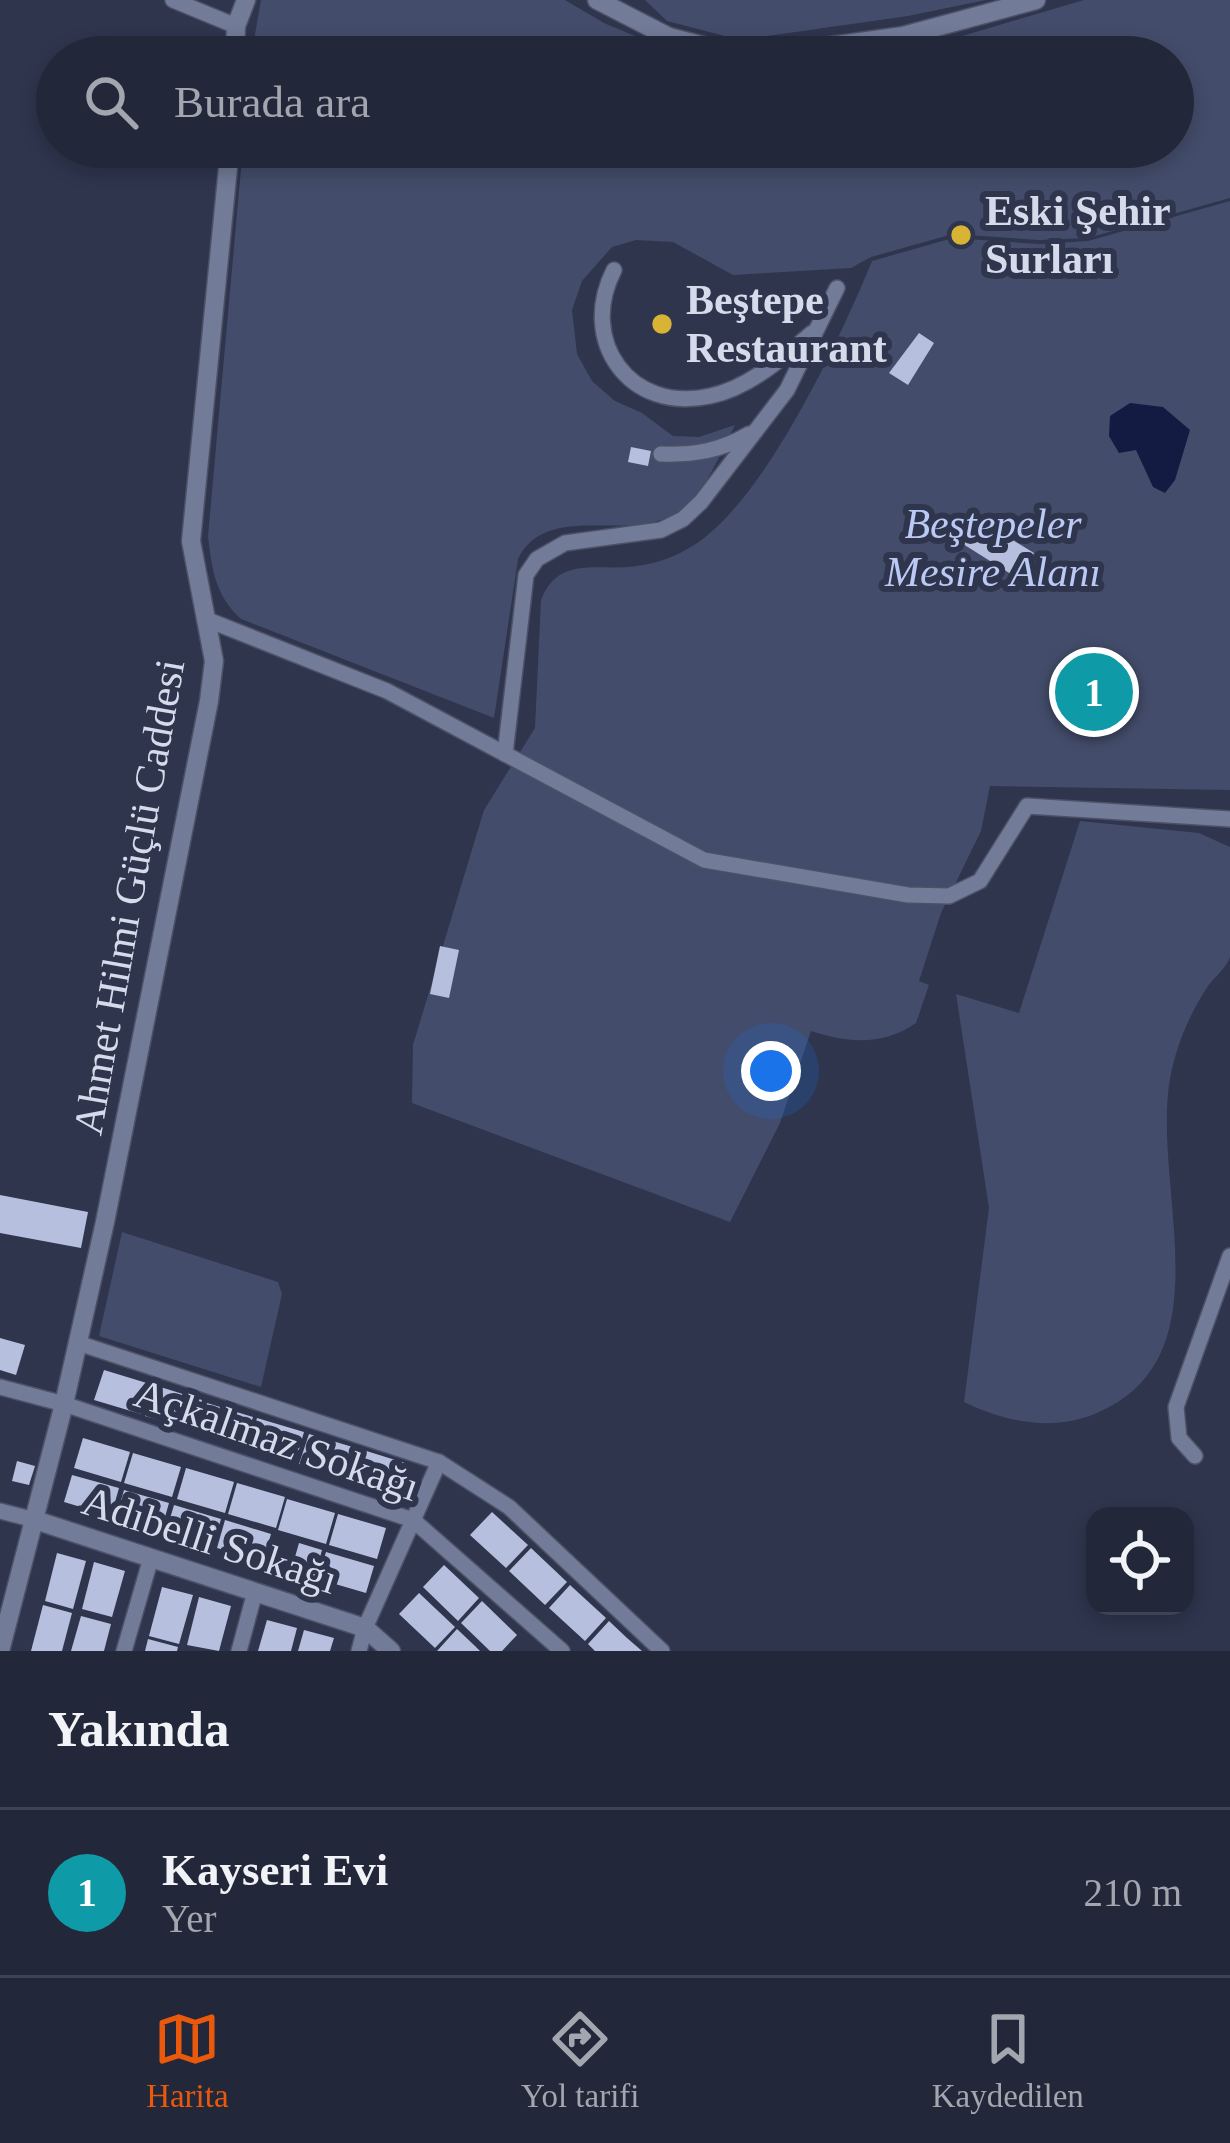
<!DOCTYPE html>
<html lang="tr">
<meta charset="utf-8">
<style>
:root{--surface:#22283a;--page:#2a3042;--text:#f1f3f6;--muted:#a2a6af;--line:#3f4454;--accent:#ea580c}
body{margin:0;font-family:Georgia,serif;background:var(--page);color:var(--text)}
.controls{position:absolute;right:36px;bottom:36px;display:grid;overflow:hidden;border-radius:24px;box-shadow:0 6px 18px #0003}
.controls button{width:108px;height:108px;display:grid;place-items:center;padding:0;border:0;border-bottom:3px solid var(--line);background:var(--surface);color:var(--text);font:60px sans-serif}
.you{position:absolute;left:771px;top:1071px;width:42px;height:42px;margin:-30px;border:9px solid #fff;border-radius:50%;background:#1a73e8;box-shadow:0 0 0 18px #1a73e833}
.badge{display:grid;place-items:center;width:78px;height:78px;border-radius:50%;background:var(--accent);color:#fff;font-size:39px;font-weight:700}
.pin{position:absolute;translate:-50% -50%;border:6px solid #fff;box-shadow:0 3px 12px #0006}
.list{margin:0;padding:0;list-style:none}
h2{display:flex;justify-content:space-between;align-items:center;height:156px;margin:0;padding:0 48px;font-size:51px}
h2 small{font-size:39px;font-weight:400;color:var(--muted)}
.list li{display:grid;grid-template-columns:78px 1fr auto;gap:36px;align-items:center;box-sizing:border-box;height:168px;padding:0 48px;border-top:3px solid var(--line)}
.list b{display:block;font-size:45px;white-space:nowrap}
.list p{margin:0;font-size:39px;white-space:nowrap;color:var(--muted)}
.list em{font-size:39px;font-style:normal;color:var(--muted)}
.icon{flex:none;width:66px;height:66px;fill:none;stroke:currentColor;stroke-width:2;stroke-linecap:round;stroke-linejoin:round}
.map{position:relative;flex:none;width:1230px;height:1651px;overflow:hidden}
.search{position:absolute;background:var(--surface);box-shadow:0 6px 18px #0003;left:36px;right:36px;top:36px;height:132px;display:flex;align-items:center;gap:30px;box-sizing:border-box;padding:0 42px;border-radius:66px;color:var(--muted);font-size:45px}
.sheet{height:324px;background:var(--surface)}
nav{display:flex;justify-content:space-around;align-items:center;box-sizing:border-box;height:168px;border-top:3px solid var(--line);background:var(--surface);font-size:33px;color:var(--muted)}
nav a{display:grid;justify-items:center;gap:6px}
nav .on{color:var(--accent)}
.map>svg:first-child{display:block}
.green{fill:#434c6a}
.water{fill:#131b43}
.building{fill:#b6c0de}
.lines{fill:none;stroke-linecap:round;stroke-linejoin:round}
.minor-casing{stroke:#4c5166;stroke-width:18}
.tertiary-casing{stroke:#4c5166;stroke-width:21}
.minor{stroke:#727b97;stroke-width:15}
.tertiary{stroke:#727b97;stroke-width:18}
.poi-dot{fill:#d9b334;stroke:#2e354d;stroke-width:4.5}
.labels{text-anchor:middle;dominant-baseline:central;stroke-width:12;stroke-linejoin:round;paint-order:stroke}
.poi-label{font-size:42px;font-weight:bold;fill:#d6dbeb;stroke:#2e354d;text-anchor:start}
.park-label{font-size:42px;font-style:italic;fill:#bbc9f5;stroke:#2e354d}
.street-label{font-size:42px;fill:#d6dbeb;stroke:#2e354d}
</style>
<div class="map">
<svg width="1230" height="1651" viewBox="0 0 1230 1651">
<rect width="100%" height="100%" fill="#2e354d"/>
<!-- green -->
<g class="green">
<polygon points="261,0 565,0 604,23 685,57 251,57"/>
<polygon points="645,0 986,0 908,16 740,40 667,21"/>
<path d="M1084,0h146v198l-142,40 -49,2 -86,-6 -82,23 -20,11 -118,7 -60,-33 -37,-2 -24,7 -30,34 -10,29 5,44 15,27 23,20 27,12 31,23 26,1 36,-12c-15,28 -29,68 -56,86 -50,34 -132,-11 -161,48l-24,159 -253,-99c-26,-24 -29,-49 -33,-83l35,-389h930v-90h-282z"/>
<path d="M1230,201v589l-240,-4 -9,45 -40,82 -22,68 10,4 -13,38c-33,23 -68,20 -105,8l-31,92 -50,99 -318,-119 1,-58 71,-235 51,-82 6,-128c18,-46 58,-28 96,-34 24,-3 48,-13 67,-28 67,-52 136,-199 168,-277l81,-23 86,6 49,-3z"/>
<path d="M1080,821l119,12 31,14c0,20 0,97 0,110 -3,10 -16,21 -22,29 -19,29 -32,60 -38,93 -19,108 58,278 -73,334 -44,19 -92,9 -133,-11l25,-194 -33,-214 63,19z"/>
<polygon points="122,1232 278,1282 282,1294 261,1387 99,1336"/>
</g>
<!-- water -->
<polygon class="water" points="1130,403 1163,407 1190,430 1175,480 1165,493 1153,487 1136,450 1119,453 1109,436 1110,416"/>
<!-- building -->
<g class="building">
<polygon points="919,333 934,343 908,385 889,373"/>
<polygon points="631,447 651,451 648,466 628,462"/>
<polygon points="970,514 1034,553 1019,579 955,539"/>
<polygon points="1091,663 1125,687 1102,725 1063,697"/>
<polygon points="440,946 459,950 449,998 430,994"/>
<polygon points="0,1195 88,1212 81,1248 0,1233"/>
<polygon points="0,1338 25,1345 16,1375 0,1370"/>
<polygon points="104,1370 150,1384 141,1414 94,1400"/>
<polygon points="154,1385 202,1400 193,1430 145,1416"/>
<polygon points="207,1403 253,1417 244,1447 198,1433"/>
<polygon points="257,1418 304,1432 295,1463 248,1448"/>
<polygon points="309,1434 356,1448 347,1479 299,1464"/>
<polygon points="83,1438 130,1452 121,1482 74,1468"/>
<polygon points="360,1449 405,1463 396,1494 351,1480"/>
<polygon points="133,1453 181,1467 172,1497 124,1483"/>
<polygon points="17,1461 35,1466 29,1485 12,1481"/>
<polygon points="186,1468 234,1482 225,1513 177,1499"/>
<polygon points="72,1475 119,1488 111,1516 64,1502"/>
<polygon points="237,1483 285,1497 276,1528 228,1514"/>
<polygon points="124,1490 169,1503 161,1531 116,1518"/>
<polygon points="287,1499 335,1513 326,1544 278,1530"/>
<polygon points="174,1505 221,1519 213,1546 166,1532"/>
<polygon points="492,1512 528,1545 506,1568 470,1535"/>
<polygon points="338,1514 386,1528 377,1559 329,1545"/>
<polygon points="225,1520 271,1534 263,1561 217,1548"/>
<polygon points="299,1543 322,1550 314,1578 291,1571"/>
<polygon points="531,1548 567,1582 545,1605 509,1571"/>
<polygon points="326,1552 374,1566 366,1593 318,1579"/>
<polygon points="57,1553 86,1561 73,1609 45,1601"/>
<polygon points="94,1562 125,1571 112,1617 82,1609"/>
<polygon points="444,1565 479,1598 458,1621 423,1587"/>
<polygon points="570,1585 606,1618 585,1641 549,1608"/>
<polygon points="162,1587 193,1595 179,1644 149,1636"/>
<polygon points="419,1593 455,1627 435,1648 399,1614"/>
<polygon points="199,1597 231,1606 219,1651 187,1645"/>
<polygon points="482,1601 517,1635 502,1651 490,1651 461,1623"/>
<polygon points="43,1605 72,1613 62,1651 31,1651"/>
<polygon points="81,1616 111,1624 104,1651 71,1651"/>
<polygon points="267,1620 297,1628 291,1651 258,1651"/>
<polygon points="609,1621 627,1638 642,1651 595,1651 588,1644"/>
<polygon points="457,1629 475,1646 480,1651 437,1651"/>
<polygon points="304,1630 334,1638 330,1651 298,1651"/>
<polygon points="148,1639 178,1647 177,1651 145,1651"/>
</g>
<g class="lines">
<!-- minor casing -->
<g class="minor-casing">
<g id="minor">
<polyline points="173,0 236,26"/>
<path d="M614,270c-36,70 15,144 96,126 39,-8 72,-38 102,-63"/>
<path d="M661,454c33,1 59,-3 88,-20"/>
<polyline points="208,620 387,691 704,860 908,895 949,896 980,881 1027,806 1230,819"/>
<polyline points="505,754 526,575 537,559 565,543 661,530 683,519 701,502 787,390 837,288"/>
<polyline points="78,1343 439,1462 509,1507 662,1651"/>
<polyline points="0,1387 64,1404 413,1520 562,1651"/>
<polyline points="1195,1456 1179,1438 1176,1407 1230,1256"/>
<polyline points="0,1511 35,1520"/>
<polyline points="124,1651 151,1558"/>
<polyline points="239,1651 255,1592"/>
<polyline points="359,1651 365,1628 439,1462"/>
</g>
</g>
<!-- tertiary casing -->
<g class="tertiary-casing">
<g id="tertiary">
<polyline points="597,0 669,37 735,54 817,48 903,36 1036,0"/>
<polyline points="235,57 236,26 246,0"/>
<polyline points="35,1520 365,1628 391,1651"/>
<polyline points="0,1651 64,1404 105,1222 209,701 214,661 191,541 230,147"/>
</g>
</g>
<!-- minor -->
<use href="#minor" class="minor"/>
<!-- tertiary -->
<use href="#tertiary" class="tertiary"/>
</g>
<!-- markers -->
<g class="poi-dot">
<circle cx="961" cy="235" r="12"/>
<circle cx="662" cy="324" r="12"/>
</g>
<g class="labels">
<!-- poi labels -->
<g class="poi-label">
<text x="985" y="211">Eski Şehir<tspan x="985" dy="48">Surları</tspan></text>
<text x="686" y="300">Beştepe<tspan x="686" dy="48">Restaurant</tspan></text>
</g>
<!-- park labels -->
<g class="park-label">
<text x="993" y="524">Beştepeler<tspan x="993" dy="48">Mesire Alanı</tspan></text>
</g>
<!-- street labels -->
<g class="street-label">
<text transform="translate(129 897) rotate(-80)">Ahmet Hilmi Güçlü Caddesi</text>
<text transform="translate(277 1440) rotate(19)">Açkalmaz Sokağı</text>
<text transform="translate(210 1540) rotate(18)">Adıbelli Sokağı</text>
</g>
</g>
</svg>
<div class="controls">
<button><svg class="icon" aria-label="locate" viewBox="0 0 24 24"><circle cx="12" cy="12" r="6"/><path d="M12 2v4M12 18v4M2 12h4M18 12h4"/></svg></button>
</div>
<div class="you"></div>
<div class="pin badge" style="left:1094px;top:692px;background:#0f9aa8">1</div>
<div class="search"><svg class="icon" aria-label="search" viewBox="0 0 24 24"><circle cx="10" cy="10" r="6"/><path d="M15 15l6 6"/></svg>Burada ara</div>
</div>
<section class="sheet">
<h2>Yakında<small></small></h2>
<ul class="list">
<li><span class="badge" style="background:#0f9aa8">1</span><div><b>Kayseri Evi</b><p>Yer</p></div><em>210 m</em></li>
</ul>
</section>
<nav>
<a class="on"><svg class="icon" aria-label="map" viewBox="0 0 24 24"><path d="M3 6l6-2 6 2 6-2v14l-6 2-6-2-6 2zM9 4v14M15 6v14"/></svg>Harita</a>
<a><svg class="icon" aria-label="directions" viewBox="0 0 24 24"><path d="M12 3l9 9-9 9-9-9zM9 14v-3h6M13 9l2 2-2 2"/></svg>Yol tarifi</a>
<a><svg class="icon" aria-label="saved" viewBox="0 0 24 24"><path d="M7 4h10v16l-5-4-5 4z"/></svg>Kaydedilen</a>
</nav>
